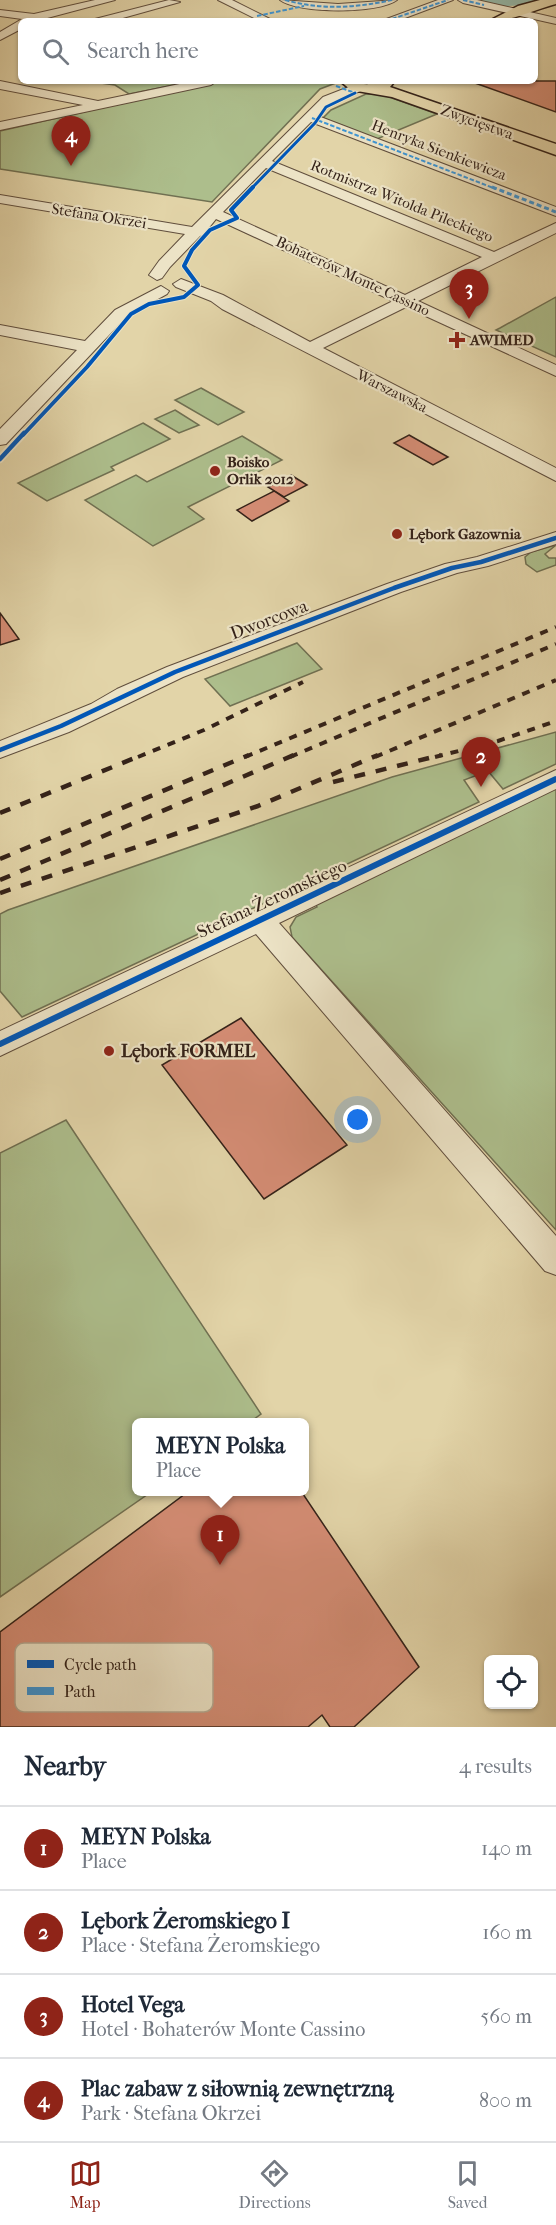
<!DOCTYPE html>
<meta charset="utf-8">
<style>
:root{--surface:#fff;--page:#f6f6f7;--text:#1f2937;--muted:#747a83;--line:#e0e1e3;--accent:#8f2418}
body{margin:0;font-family:"IM FELL French Canon",serif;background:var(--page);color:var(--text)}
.controls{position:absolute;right:18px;bottom:18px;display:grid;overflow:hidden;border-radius:9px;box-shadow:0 2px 4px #0004}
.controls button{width:54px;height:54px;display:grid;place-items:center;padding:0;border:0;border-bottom:2px solid var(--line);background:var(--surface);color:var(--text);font:30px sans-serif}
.you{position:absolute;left:358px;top:1120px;width:21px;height:21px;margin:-15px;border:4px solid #fff;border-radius:50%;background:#1a73e8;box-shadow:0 0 0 9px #1a73e833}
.badge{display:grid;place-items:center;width:39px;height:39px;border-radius:50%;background:var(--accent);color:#fff;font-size:20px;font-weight:700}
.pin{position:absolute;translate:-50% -50px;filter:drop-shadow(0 2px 3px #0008)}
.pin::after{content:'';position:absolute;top:32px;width:21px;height:18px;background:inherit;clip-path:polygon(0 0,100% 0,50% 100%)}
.popup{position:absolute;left:132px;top:1418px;width:177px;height:78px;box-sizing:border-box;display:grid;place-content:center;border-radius:9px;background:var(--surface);filter:drop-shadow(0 2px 4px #0005);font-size:20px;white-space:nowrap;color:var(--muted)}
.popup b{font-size:22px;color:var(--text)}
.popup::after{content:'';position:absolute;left:50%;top:100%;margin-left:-12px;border:12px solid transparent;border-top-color:var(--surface)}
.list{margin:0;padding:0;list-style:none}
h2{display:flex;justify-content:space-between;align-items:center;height:78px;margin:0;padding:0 24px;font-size:26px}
h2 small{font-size:20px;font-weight:400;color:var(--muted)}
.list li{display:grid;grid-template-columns:39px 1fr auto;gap:18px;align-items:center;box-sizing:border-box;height:84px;padding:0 24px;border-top:2px solid var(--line)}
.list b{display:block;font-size:22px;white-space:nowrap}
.list p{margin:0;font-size:20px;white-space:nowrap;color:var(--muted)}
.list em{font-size:20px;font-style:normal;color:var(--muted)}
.icon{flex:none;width:33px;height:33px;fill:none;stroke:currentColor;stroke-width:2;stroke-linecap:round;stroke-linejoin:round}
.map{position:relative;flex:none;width:556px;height:1727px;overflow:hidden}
.search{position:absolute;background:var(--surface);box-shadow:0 2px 4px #0004;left:18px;right:18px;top:18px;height:66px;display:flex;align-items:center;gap:15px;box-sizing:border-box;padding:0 21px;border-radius:9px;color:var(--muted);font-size:22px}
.sheet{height:414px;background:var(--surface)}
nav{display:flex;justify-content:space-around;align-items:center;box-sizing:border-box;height:84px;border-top:2px solid var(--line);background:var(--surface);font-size:16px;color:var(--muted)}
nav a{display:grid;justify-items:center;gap:3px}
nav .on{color:var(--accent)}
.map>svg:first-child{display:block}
.green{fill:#adbe8c;stroke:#707052;stroke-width:1.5}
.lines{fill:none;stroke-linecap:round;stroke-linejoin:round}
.river{fill:#95b8a8;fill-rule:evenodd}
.building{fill:#d58d75;stroke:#342219;stroke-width:1.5}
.minor-casing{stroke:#604e3d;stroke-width:2}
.major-casing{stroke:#342219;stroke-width:3}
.minor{fill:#ece3c6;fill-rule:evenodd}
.major{fill:#e2d4a8;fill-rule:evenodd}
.rail-far1{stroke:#342219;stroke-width:4;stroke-dasharray:8 8;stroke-linecap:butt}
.rail{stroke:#342219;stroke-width:4.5;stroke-dasharray:11 11;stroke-linecap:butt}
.quiet-far1{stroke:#3d95d4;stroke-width:2;stroke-dasharray:4.5 2;stroke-linecap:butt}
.quiet{stroke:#3d95d4;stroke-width:3;stroke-dasharray:5 3;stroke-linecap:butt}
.cycleway-far3-casing{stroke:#ece3c6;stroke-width:4.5}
.cycleway-far2-casing{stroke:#ece3c6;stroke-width:6}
.cycleway-far1-casing{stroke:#ece3c6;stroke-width:8}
.cycleway-casing{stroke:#ece3c6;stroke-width:10}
.cycleway-far3{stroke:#0057b8;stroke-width:3}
.cycleway-far2{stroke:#0057b8;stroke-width:4}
.cycleway-far1{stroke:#0057b8;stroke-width:4.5}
.cycleway{stroke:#0057b8;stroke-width:6}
.poi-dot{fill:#8f2418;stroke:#ece3c6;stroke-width:2}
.labels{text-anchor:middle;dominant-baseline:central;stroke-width:4.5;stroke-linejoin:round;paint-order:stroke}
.far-street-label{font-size:15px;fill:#342219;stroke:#ece3c6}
.far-poi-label{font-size:15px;font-weight:bold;fill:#342219;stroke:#ece3c6;text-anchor:start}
.street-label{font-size:18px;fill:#342219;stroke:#ece3c6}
.poi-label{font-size:18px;font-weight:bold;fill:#342219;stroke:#ece3c6;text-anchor:start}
.key{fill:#ece3c6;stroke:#b5a992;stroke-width:1.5}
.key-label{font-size:16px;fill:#342219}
</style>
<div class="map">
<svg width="556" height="1727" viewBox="0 0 556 1727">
<rect width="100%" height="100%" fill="#e2d4a8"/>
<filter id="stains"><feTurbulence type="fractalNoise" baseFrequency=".00333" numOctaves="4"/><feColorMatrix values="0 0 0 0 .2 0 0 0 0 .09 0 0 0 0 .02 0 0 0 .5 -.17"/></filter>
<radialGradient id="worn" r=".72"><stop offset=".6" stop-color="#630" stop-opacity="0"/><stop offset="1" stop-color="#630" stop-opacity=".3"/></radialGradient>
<!-- green -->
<g class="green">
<polygon points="86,81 187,81 189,82 129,94 115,85"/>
<polygon points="220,81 341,81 320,89 212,202 0,169 0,131"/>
<polygon points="366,94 381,94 437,114 377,139 323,118 331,110"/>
<polygon points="556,297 556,357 496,330 500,328"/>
<polygon points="201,388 244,412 218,425 175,400"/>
<polygon points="175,410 199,425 179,433 155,419"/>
<polygon points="143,423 170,439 111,467 114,470 47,501 18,483"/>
<polygon points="242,436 282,460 188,507 204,519 153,546 85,500 136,475 147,482"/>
<polygon points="556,545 545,554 549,558 556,558 556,565 537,572 526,564 525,557 531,552"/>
<polygon points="297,643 322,669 230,706 205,679"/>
<polygon points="556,732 556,764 503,789 488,771 464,780 479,802 22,1017 0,991 0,914 8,910 392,777"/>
<polygon points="556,786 556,1230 292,937 290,927 296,917 317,907 315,903"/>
<polygon points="66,1120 261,1414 250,1422 136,1422 136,1492 151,1492 0,1597 0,1153"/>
</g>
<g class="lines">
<!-- river -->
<path class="river" d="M478,0h58c-9,8 -49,8 -58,0z"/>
</g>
<!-- building -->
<g class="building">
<polygon points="476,81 556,81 556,112 475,83"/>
<polygon points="409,435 448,457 433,465 394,443"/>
<polygon points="291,475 307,485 284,497 268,487"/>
<polygon points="274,491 289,501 252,521 237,510"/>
<polygon points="0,613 19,639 0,645"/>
<polygon points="241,1018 347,1145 264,1199 162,1065"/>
<polygon points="189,1491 301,1491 419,1667 354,1727 330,1727 322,1715 308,1727 0,1727 0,1632"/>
</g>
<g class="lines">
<!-- minor casing -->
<g class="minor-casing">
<g id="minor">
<polygon points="95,0 115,0 36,21 21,21 21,29 0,40 0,32 22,19 0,16 0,10 34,14"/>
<polygon points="169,0 180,2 112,21 94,21 95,19"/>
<polygon points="218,0 232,0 274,21 260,21"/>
<path d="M280,0l58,4 59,-4c-18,14 -99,14 -117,0z"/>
<polygon points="438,0 453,0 397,21 381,21"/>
<polygon points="458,0 477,0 556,18 556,24 463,3"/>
<polygon points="0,81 98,101 194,81 217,81 211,85 0,130 0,122 83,105 0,89"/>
<path d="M359,83l6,4 -2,3 -32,13 -13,13 238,91v9l-245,-94 -39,39 222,91 62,-29v10l-138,68 138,64v11l-150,-69 -83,41 233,120v13l-334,-172 -11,-8 -35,-14 -3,-3 8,-5 42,16 87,47 83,-41 -177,-82 -13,16 -3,1 -30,31 -8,11 -5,2 -8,-5 10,-14 26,-27 -185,-31v-8l192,32 131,-130zM266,168l216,89 -77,38 -182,-83z"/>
<polygon points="161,286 169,291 167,294 127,316 6,444 0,445 0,429 77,350 0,335 0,325 85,341 115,310"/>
<polygon points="556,532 556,544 488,566 457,573 401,592 183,677 69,732 0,758 0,741 91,704 117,689 167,667 387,584 445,564 477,557"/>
<polygon points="556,770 556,789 279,923 556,1236 556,1275 545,1271 256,934 0,1056 0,1031"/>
</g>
</g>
<!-- major casing -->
<g class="major-casing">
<g id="major">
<path d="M540,0h16v4c-23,6 -43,17 -67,17l29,-15z"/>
<path d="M340,81c10,0 21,4 30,3 8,-1 16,-3 25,-3l-5,6 166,57v11l-164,-58 -41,-7z"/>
</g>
</g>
<!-- minor -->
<use href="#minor" class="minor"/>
<!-- major -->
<use href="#major" class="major"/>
<!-- rail-far1 -->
<g class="rail-far1">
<polyline points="138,757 204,730 303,682"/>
<polyline points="245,757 556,627"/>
<polyline points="290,757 556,644"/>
<polyline points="375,757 556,680"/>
<polyline points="435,757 498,741 556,721"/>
</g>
<!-- rail -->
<g class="rail">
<polyline points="333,782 441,755"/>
<polyline points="0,813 142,755"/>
<polyline points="0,859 249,755"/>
<polyline points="0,880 294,755"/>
<polyline points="0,893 258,806 378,755"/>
</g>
<!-- quiet-far1 -->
<g class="quiet-far1">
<path d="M285,0c36,10 71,8 107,0"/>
<polyline points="463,0 484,5"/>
<polyline points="257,16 304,6"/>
<polyline points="386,21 448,0"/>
<polyline points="336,86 355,93"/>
<polyline points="312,118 496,189"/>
</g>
<!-- quiet -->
<polyline class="quiet" points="492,187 556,212"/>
<!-- cycleway-far3 casing -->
<g class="cycleway-far3-casing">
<polyline id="cycleway-far3" points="251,189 315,123 326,107 355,93"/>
</g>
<!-- cycleway-far2 casing -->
<g class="cycleway-far2-casing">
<polyline id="cycleway-far2" points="23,435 87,367 131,314 149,304 184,297 198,285 184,266 192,250 210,230 237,218 231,210 253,187"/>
</g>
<!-- cycleway-far1 casing -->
<g class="cycleway-far1-casing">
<g id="cycleway-far1">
<polyline points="0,459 24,433"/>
<polyline points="0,750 61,726 175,672 394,588 452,568 481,562 556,538"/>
</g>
</g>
<!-- cycleway casing -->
<g class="cycleway-casing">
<polyline id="cycleway" points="0,1044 556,779"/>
</g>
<!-- cycleway-far3 -->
<use href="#cycleway-far3" class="cycleway-far3"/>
<!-- cycleway-far2 -->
<use href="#cycleway-far2" class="cycleway-far2"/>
<!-- cycleway-far1 -->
<use href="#cycleway-far1" class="cycleway-far1"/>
<!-- cycleway -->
<use href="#cycleway" class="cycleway"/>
</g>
<!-- markers -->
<g class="poi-dot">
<path d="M454 331h6v6h6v6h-6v6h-6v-6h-6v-6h6z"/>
<circle cx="215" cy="471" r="6"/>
<circle cx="397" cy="534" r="6"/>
<circle cx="109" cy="1051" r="6"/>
</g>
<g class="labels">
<!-- far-street labels -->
<g class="far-street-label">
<text transform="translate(477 122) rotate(20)">Zwycięstwa</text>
<text transform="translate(439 150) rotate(21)">Henryka Sienkiewicza</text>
<text transform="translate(402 201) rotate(22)">Rotmistrza Witolda Pileckiego</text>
<text transform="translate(99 216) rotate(9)">Stefana Okrzei</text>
<text transform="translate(353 276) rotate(25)">Bohaterów Monte Cassino</text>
<text transform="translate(392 391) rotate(27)">Warszawska</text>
</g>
<!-- far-poi labels -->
<g class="far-poi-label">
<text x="470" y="340">AWIMED</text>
<text x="227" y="462">Boisko<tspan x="227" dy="17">Orlik 2012</tspan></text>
<text x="409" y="534">Lębork Gazownia</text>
</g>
<!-- street labels -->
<g class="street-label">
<text transform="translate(269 620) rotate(-21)">Dworcowa</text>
<text transform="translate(272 899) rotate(-25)">Stefana Żeromskiego</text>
</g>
<!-- poi labels -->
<g class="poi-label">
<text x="121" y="1051">Lębork FORMEL</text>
</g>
</g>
<!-- legend -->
<rect x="15" y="1643" width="198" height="69" rx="9" class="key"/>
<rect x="27" y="1660" width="27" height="8" fill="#0057b8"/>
<rect x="27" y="1687" width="27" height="8" fill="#3d95d4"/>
<g class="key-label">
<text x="64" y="1670">Cycle path</text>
<text x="64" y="1697">Path</text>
</g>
<rect width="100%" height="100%" filter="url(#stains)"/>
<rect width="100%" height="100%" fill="url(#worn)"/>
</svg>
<div class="controls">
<button><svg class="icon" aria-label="locate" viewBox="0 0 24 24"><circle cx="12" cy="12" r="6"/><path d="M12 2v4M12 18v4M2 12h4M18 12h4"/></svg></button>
</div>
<div class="you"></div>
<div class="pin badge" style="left:220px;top:1565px">1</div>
<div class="popup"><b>MEYN Polska</b>Place</div>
<div class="pin badge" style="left:481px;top:787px">2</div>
<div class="pin badge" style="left:469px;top:319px">3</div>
<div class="pin badge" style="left:71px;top:166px">4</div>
<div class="search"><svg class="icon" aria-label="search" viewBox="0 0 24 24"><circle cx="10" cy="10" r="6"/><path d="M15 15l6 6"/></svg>Search here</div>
</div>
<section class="sheet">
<h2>Nearby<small>4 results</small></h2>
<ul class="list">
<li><span class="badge">1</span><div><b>MEYN Polska</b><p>Place</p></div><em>140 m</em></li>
<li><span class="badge">2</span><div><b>Lębork Żeromskiego I</b><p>Place · Stefana Żeromskiego</p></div><em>160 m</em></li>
<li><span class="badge">3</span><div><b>Hotel Vega</b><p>Hotel · Bohaterów Monte Cassino</p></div><em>560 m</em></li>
<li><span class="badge">4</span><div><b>Plac zabaw z siłownią zewnętrzną</b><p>Park · Stefana Okrzei</p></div><em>800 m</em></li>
</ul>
</section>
<nav>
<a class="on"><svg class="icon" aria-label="map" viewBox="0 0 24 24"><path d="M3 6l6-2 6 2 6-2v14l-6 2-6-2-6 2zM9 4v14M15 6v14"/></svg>Map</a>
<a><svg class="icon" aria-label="directions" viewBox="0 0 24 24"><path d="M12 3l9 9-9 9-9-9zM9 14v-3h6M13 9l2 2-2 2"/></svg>Directions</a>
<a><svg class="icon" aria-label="saved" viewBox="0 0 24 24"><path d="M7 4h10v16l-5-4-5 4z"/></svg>Saved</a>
</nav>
